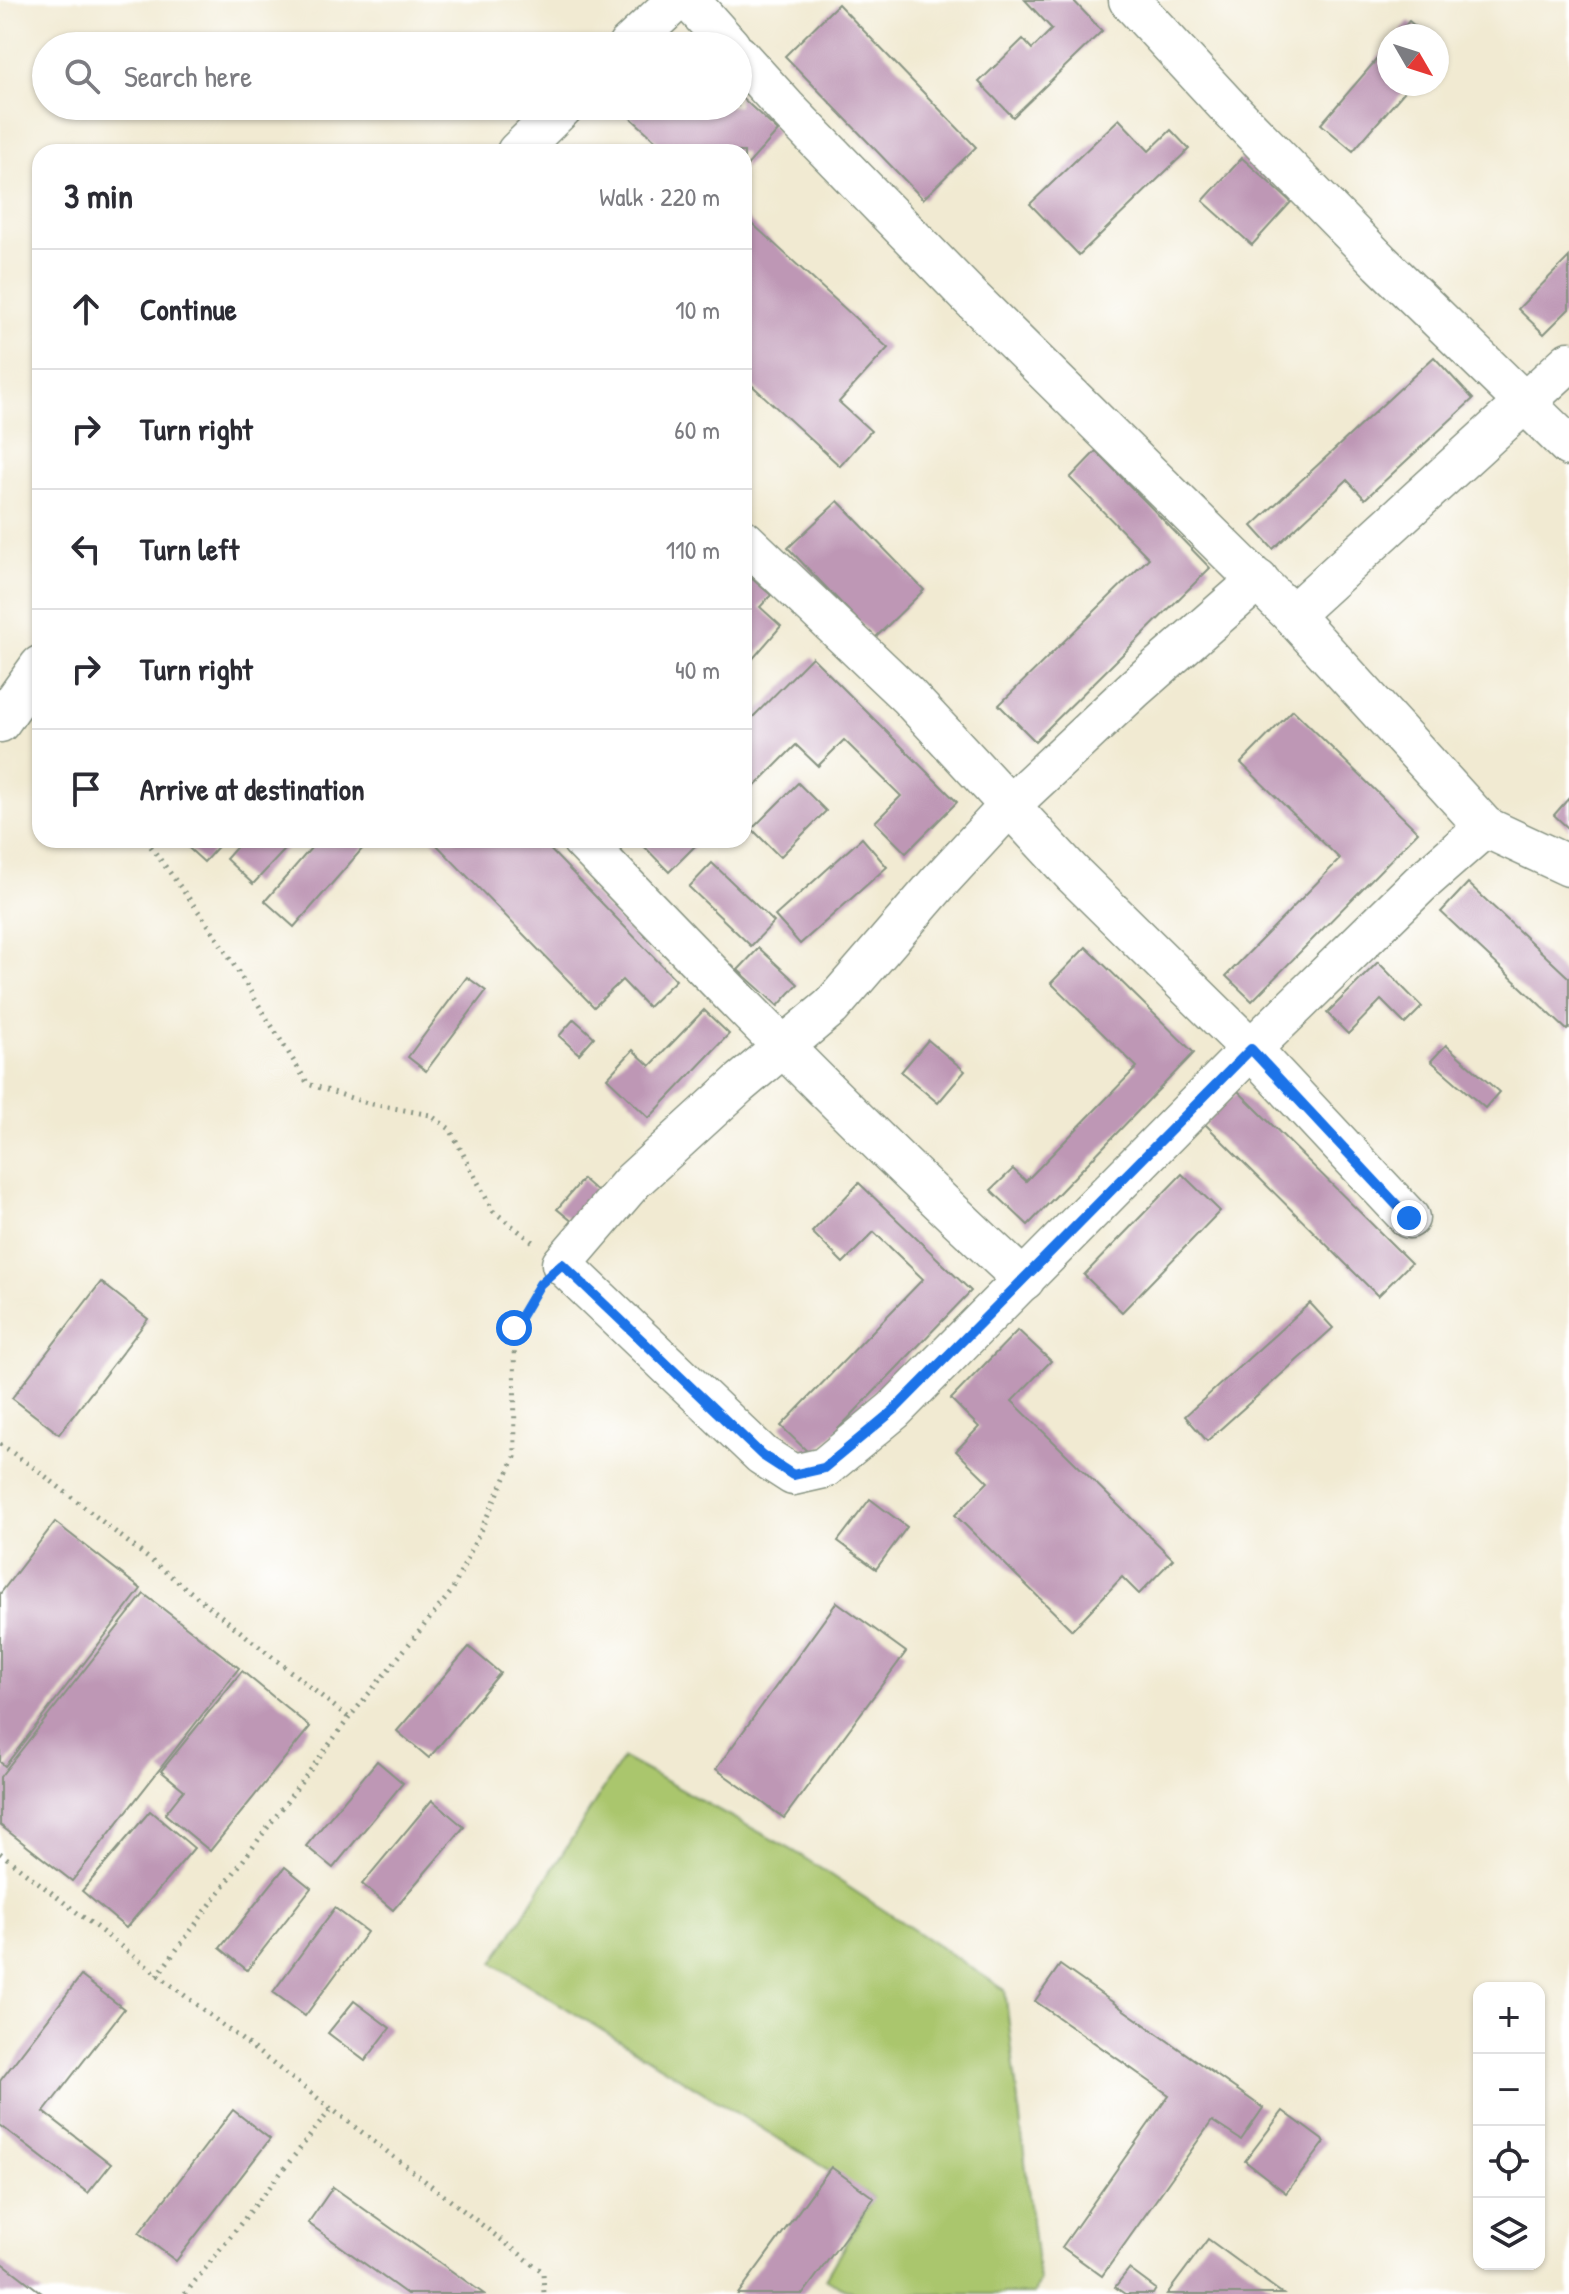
<!DOCTYPE html>
<meta charset="utf-8">
<style>
:root{--surface:#fff;--page:#f7f7f7;--text:#2b2b33;--muted:#7c7c81;--line:#e1e1e2}
body{margin:0;font-family:"Patrick Hand",sans-serif;background:var(--page);color:var(--text)}
.controls{position:absolute;right:24px;bottom:24px;display:grid;overflow:hidden;border-radius:16px;box-shadow:0 2px 6px #0004}
.controls button{width:72px;height:72px;display:grid;place-items:center;padding:0;border:0;border-bottom:2px solid var(--line);background:var(--surface);color:var(--text);font:40px sans-serif}
.compass{position:absolute;left:1377px;top:24px;width:72px;height:72px;border-radius:50%;background:var(--surface);box-shadow:0 2px 6px #0004;rotate:129deg}
.stop{position:absolute;width:24px;height:24px;margin:-18px;border:6px solid #1a73e8;border-radius:50%;background:#fff}
.stop.end{background:#1a73e8;border-color:#fff;box-shadow:0 2px 8px #0008}
.list{margin:0;padding:0;list-style:none}
h2{display:flex;justify-content:space-between;align-items:center;height:104px;margin:0;padding:0 32px;font-size:34px}
h2 small{font-size:26px;font-weight:400;color:var(--muted)}
.list li{display:grid;grid-template-columns:52px 1fr auto;gap:24px;align-items:center;box-sizing:border-box;height:120px;padding:0 32px;border-top:2px solid var(--line)}
.list b{display:block;font-size:30px;white-space:nowrap}
.list em{font-size:26px;font-style:normal;color:var(--muted)}
.icon{flex:none;width:44px;height:44px;fill:none;stroke:currentColor;stroke-width:2;stroke-linecap:round;stroke-linejoin:round}
.map{position:relative;flex:none;width:1569px;height:2294px;overflow:hidden}
.search{position:absolute;background:var(--surface);box-shadow:0 2px 6px #0004;left:32px;top:32px;width:720px;height:88px;display:flex;align-items:center;gap:20px;box-sizing:border-box;padding:0 28px;border-radius:44px;color:var(--muted);font-size:30px}
.panel{position:absolute;background:var(--surface);box-shadow:0 2px 6px #0004;left:32px;top:144px;width:720px;height:704px;border-radius:24px}
.map>svg:first-child{display:block}
.green{fill:#aac66d;stroke:#648250;stroke-width:2}
.building{fill:#be97b5}
.lines{fill:none;stroke-linecap:round;stroke-linejoin:round}
.minor-casing{stroke:#889483;stroke-width:43}
.path{stroke:#889483;stroke-width:5;stroke-dasharray:2 6;stroke-linecap:butt}
.minor{stroke:#fff;stroke-width:40}
.route{stroke:#1a73e8;stroke-width:10}
</style>
<div class="map">
<svg width="1569" height="2294" viewBox="0 0 1569 2294">
<rect width="100%" height="100%" fill="#fff"/>
<filter id="ink" filterUnits="userSpaceOnUse"><feTurbulence type="fractalNoise" baseFrequency=".0125" numOctaves="2"/><feDisplacementMap in="SourceGraphic" scale="16" xChannelSelector="R" yChannelSelector="G"/><feConvolveMatrix kernelMatrix="1 2 1 2 8 2 1 2 1" color-interpolation-filters="sRGB"/></filter>
<filter id="wash" filterUnits="userSpaceOnUse"><feTurbulence type="fractalNoise" baseFrequency=".006" numOctaves="4" result="noise"/><feDisplacementMap in="SourceGraphic" scale="32" xChannelSelector="R" yChannelSelector="G"/><feGaussianBlur stdDeviation="1.8" result="paint"/><feColorMatrix in="noise" values="0 0 0 0 0 0 0 0 0 0 0 0 0 0 0 0 0 1.4 0 .05"/><feComposite in="paint" operator="in"/></filter>
<g filter="url(#wash)">
<rect width="100%" height="100%" fill="#f1ead2"/>
<!-- green -->
<polygon class="green" points="623,1758 794,1851 1005,1990 1039,2281 1034,2294 857,2294 825,2279 873,2197 493,1963"/>
<g id="blocks">
<!-- building -->
<g class="building">
<polygon points="1025,0 1073,0 1102,31 1013,117 979,82 1023,39 1032,49 1052,29"/>
<polygon points="838,4 976,147 923,199 785,56"/>
<polygon points="1409,21 1427,36 1397,36"/>
<polygon points="1389,45 1389,84 1411,84 1353,151 1321,124"/>
<polygon points="738,94 778,131 744,169 744,152 663,152 665,149 620,108 623,106 738,106"/>
<polygon points="1119,119 1149,151 1171,130 1189,149 1079,255 1030,204"/>
<polygon points="1242,158 1291,202 1252,245 1203,201"/>
<polygon points="744,216 888,348 839,402 871,431 840,466 744,378"/>
<polygon points="1569,257 1569,309 1544,334 1518,309"/>
<polygon points="1434,357 1473,399 1365,499 1347,480 1273,549 1252,526"/>
<polygon points="1096,451 1210,568 1035,741 999,705 1149,558 1070,478"/>
<polygon points="838,501 924,590 875,638 788,548"/>
<polygon points="744,572 771,595 760,607 781,626 751,661 744,656"/>
<polygon points="812,657 957,802 906,853 875,822 901,796 844,740 818,766 796,745 744,797 744,726"/>
<polygon points="1293,710 1418,832 1252,1001 1226,976 1340,859 1241,763"/>
<polygon points="798,783 826,811 780,857 752,829"/>
<polygon points="1569,798 1569,829 1554,815"/>
<polygon points="862,838 887,867 800,944 775,916"/>
<polygon points="180,840 224,840 204,862"/>
<polygon points="243,840 294,840 253,884 226,859"/>
<polygon points="318,840 370,840 294,927 265,901"/>
<polygon points="432,840 541,840 676,980 648,1007 622,980 594,1007"/>
<polygon points="638,840 701,840 669,872"/>
<polygon points="712,863 774,922 751,946 689,887"/>
<polygon points="1468,883 1569,978 1569,1028 1567,1030 1441,912"/>
<polygon points="1086,947 1194,1053 1028,1225 991,1190 1013,1169 1026,1181 1137,1067 1051,983"/>
<polygon points="759,948 798,984 778,1006 738,970"/>
<polygon points="1378,962 1422,1007 1405,1024 1381,1000 1348,1034 1327,1013"/>
<polygon points="467,977 486,991 426,1071 408,1057"/>
<polygon points="704,1010 729,1034 649,1118 607,1078 633,1050 650,1066"/>
<polygon points="574,1019 594,1037 579,1054 559,1036"/>
<polygon points="928,1040 965,1071 938,1103 901,1072"/>
<polygon points="1446,1045 1499,1092 1485,1108 1431,1061"/>
<polygon points="1238,1091 1411,1263 1378,1296 1205,1124"/>
<polygon points="1182,1174 1220,1211 1122,1312 1084,1275"/>
<polygon points="583,1179 599,1193 573,1222 557,1209"/>
<polygon points="859,1183 971,1291 812,1456 781,1426 923,1279 874,1232 843,1263 812,1232"/>
<polygon points="101,1282 148,1319 59,1434 12,1398"/>
<polygon points="1310,1303 1333,1328 1207,1441 1185,1416"/>
<polygon points="1018,1330 1051,1361 1012,1401 1173,1559 1139,1594 1122,1577 1072,1630 955,1515 988,1482 956,1451 979,1427 951,1399"/>
<polygon points="870,1499 907,1527 876,1569 838,1541"/>
<polygon points="55,1522 141,1589 5,1766 0,1762 0,1594"/>
<polygon points="144,1594 239,1668 72,1881 0,1825 0,1777"/>
<polygon points="837,1602 906,1652 784,1818 716,1769"/>
<polygon points="469,1647 500,1673 429,1758 397,1731"/>
<polygon points="242,1671 310,1727 210,1851 165,1814 184,1790 161,1771"/>
<polygon points="377,1761 403,1783 333,1868 306,1846"/>
<polygon points="432,1800 464,1827 393,1910 362,1884"/>
<polygon points="150,1811 194,1848 126,1928 82,1891"/>
<polygon points="285,1867 311,1888 247,1970 220,1948"/>
<polygon points="335,1908 367,1932 305,2016 273,1992"/>
<polygon points="1060,1965 1263,2108 1241,2140 1212,2121 1102,2276 1062,2247 1169,2095 1035,2001"/>
<polygon points="81,1976 124,2009 44,2112 111,2164 88,2193 0,2125 0,2081"/>
<polygon points="354,2001 390,2028 365,2061 328,2033"/>
<polygon points="233,2110 270,2139 176,2261 139,2233"/>
<polygon points="1283,2111 1325,2142 1286,2193 1245,2161"/>
<polygon points="831,2167 874,2198 803,2294 738,2294"/>
<polygon points="333,2187 484,2294 407,2294 308,2223"/>
<polygon points="1208,2239 1283,2294 1167,2294"/>
<polygon points="0,2261 43,2294 0,2294"/>
<polygon points="1129,2269 1156,2289 1153,2294 1125,2294 1115,2287"/>
</g>
</g>
</g>
<g filter="url(#ink)">
<use href="#blocks" fill-opacity="0" stroke="#889483" stroke-width="2"/>
<g class="lines">
<!-- minor casing -->
<g class="minor-casing">
<g id="minor">
<polyline points="689,0 730,46"/>
<polyline points="1129,0 1231,110 1381,263 1569,446"/>
<polyline points="628,46 677,0"/>
<polyline points="738,55 786,108 970,297 1292,615 1485,827 1569,866"/>
<polyline points="517,152 564,106"/>
<polyline points="744,540 908,696 1072,873 1251,1049 1409,1218"/>
<polyline points="1258,580 1135,688 1011,804 939,882 831,1007 739,1084 633,1181 562,1264 762,1455 793,1475 824,1468 894,1410 1251,1049 1420,884 1485,827"/>
<polyline points="1292,615 1569,362"/>
<polyline points="0,722 40,666"/>
<path d="M582,840c144,150 289,299 442,440"/>
</g>
</g>
<!-- path -->
<g class="path">
<polyline points="146,840 212,930 308,1084 367,1103 430,1115 450,1129 493,1211 533,1242"/>
<polyline points="0,1444 40,1472 349,1718"/>
<polyline points="0,1853 543,2272 544,2294"/>
<polyline points="157,1976 349,1718 452,1591 515,1457 514,1328 536,1291"/>
<polyline points="185,2294 332,2108"/>
</g>
<!-- minor -->
<use href="#minor" class="minor"/>
</g>
</g>
<g class="lines" filter="url(#ink)">
<!-- route -->
<polyline class="route" points="514,1328 540,1284 562,1264 762,1455 793,1475 824,1468 894,1410 1251,1049 1409,1218"/>
</g>
</svg>
<div class="controls">
<button>+</button>
<button>−</button>
<button><svg class="icon" aria-label="locate" viewBox="0 0 24 24"><circle cx="12" cy="12" r="6"/><path d="M12 2v4M12 18v4M2 12h4M18 12h4"/></svg></button>
<button><svg class="icon" aria-label="layers" viewBox="0 0 24 24"><path d="M12 4l9 5-9 5-9-5zM3 14l9 5 9-5"/></svg></button>
</div>
<svg class="compass" viewBox="-18 -18 36 36"><path d="M0-13l5 13h-10z" fill="#e53935"/><path d="M0 13l5-13h-10z" fill="#7c7c81"/></svg>
<div class="stop" style="left:514px;top:1328px"></div>
<div class="stop end" style="left:1409px;top:1218px"></div>
<div class="search"><svg class="icon" aria-label="search" viewBox="0 0 24 24"><circle cx="10" cy="10" r="6"/><path d="M15 15l6 6"/></svg>Search here</div>
<section class="panel">
<h2>3 min<small>Walk · 220 m</small></h2>
<ul class="list">
<li><svg class="icon" aria-label="ahead" viewBox="0 0 24 24"><path d="M12 20V5M6 11l6-6 6 6"/></svg><div><b>Continue</b></div><em>10 m</em></li>
<li><svg class="icon" aria-label="right" viewBox="0 0 24 24"><path d="M7 20v-9h11M14 6l5 5-5 5"/></svg><div><b>Turn right</b></div><em>60 m</em></li>
<li><svg class="icon" aria-label="left" viewBox="0 0 24 24"><path d="M17 20v-9H6M10 6l-5 5 5 5"/></svg><div><b>Turn left</b></div><em>110 m</em></li>
<li><svg class="icon" aria-label="right" viewBox="0 0 24 24"><path d="M7 20v-9h11M14 6l5 5-5 5"/></svg><div><b>Turn right</b></div><em>40 m</em></li>
<li><svg class="icon" aria-label="arrive" viewBox="0 0 24 24"><path d="M6 21V4h12l-3 4 3 4H6"/></svg><div><b>Arrive at destination</b></div></li>
</ul>
</section>
</div>
